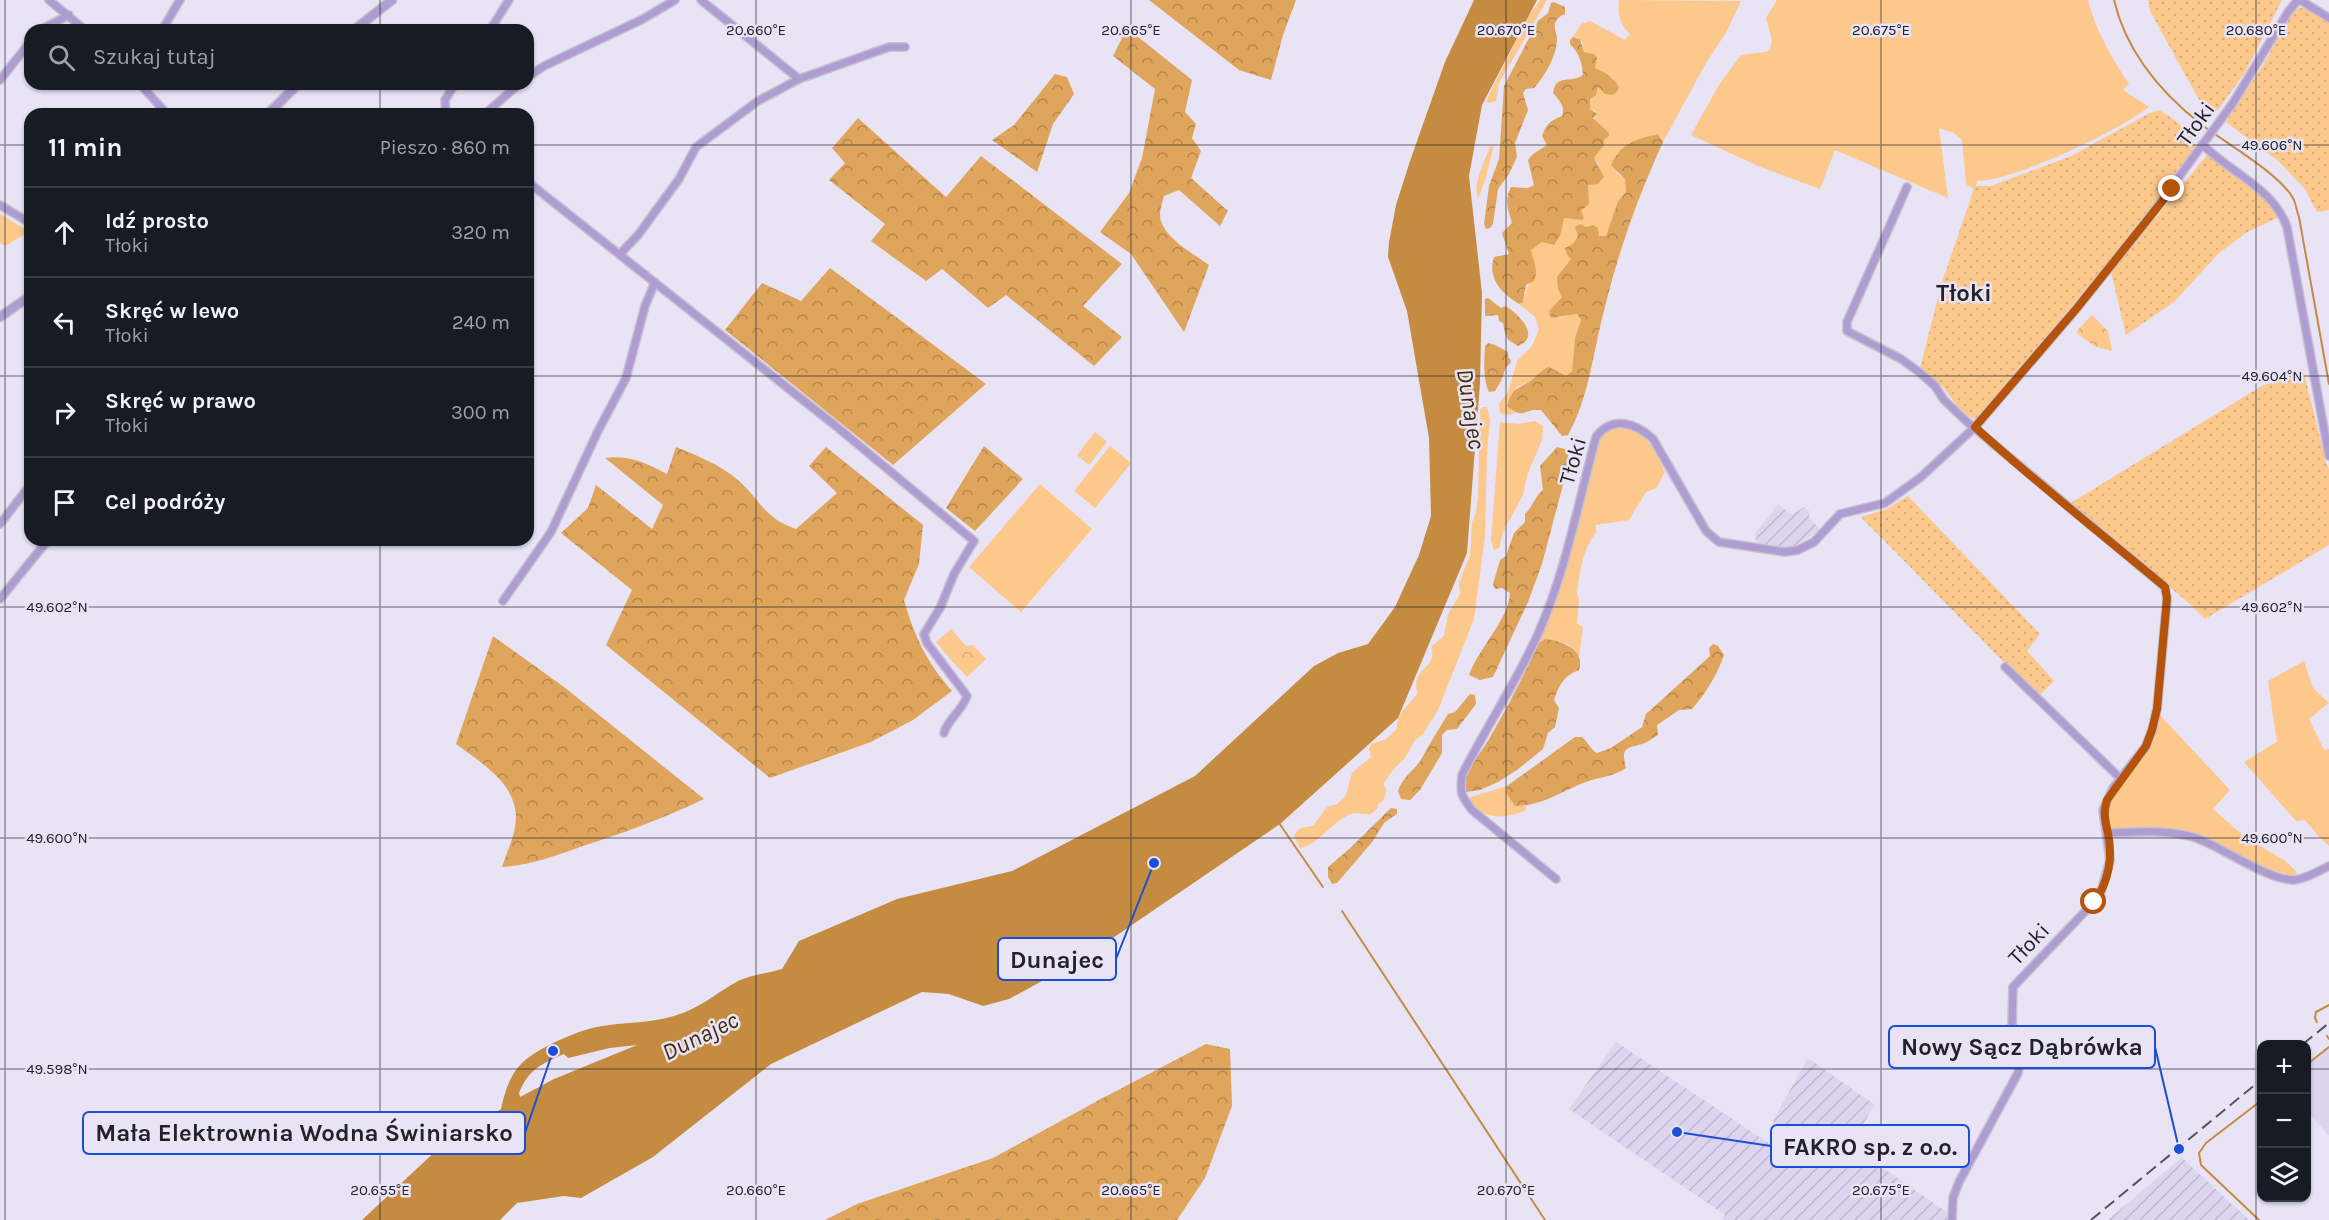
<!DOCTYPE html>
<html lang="pl">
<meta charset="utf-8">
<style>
:root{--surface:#171b24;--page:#20242c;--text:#f1f3f6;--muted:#9ea1a6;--line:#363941}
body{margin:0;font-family:Karla,sans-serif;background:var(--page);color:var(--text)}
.controls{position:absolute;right:18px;bottom:18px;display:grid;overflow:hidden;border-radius:12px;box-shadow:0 2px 4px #0004}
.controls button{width:54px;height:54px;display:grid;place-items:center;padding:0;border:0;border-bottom:2px solid var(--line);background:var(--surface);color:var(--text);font:30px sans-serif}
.stop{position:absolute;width:18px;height:18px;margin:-14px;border:4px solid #b45309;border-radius:50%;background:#fff}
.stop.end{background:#b45309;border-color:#fff;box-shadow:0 2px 6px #0008}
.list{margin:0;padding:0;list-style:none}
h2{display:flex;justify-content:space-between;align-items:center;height:78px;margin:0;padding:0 24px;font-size:26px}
h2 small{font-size:20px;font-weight:400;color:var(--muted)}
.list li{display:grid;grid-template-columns:39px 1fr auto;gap:18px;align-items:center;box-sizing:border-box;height:90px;padding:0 24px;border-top:2px solid var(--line)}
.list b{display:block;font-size:22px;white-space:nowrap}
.list p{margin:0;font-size:20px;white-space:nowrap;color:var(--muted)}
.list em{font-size:20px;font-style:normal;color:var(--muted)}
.icon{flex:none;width:33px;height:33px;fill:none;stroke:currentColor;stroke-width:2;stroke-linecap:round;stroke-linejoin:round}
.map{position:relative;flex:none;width:2329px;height:1220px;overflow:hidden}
.search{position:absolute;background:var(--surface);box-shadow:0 2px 4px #0004;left:24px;top:24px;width:510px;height:66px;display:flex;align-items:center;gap:15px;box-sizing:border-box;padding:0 21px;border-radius:18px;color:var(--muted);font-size:22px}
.panel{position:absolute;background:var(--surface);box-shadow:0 2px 4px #0004;left:24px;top:108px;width:510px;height:438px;border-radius:18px}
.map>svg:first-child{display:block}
.built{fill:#ddd5ef}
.industrial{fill:url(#industrial-furrows)}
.grass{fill:#fcc88b}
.forest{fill:url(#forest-crowns)}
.park{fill:url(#park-crowns)}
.garden{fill:url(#garden-dots)}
.water{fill:#c58b41;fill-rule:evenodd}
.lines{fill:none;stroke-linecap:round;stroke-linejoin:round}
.stream{stroke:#c58b41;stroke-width:2}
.minor-casing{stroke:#c6c0d1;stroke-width:10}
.tertiary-casing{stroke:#c6c0d1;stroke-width:11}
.minor{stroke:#af9dd2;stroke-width:7}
.tertiary{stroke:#af9dd2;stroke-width:8}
.rail{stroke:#56535d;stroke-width:2;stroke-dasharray:12 6;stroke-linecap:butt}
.route{stroke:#b45309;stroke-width:8}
.ticks{fill:none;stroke:#242229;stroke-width:1.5;stroke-opacity:0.45}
.labels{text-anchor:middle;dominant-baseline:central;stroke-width:5;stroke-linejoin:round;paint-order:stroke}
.street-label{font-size:22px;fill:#242229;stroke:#e9e3f6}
.neighbourhood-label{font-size:24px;font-weight:bold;fill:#242229;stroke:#e9e3f6}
.water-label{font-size:24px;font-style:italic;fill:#432b0b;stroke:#e9e3f6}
.ticks-label{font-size:15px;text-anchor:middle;fill:#242229;stroke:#e9e3f6;stroke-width:5;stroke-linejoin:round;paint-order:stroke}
.leader{fill:none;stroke:#1d4ed8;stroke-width:2}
.callout-dot{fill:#1d4ed8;stroke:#e9e3f6;stroke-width:2}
.callout{fill:#e9e3f6;stroke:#1d4ed8;stroke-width:2}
.callout-label{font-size:24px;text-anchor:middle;font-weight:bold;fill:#242229}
</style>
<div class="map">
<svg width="2329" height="1220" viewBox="0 0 2329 1220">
<defs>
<pattern id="industrial-furrows" width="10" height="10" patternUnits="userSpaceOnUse" patternTransform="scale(1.5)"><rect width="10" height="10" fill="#ddd5ef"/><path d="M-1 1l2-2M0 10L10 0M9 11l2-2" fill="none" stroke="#beb7cd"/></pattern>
<pattern id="forest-crowns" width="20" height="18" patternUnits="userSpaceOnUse" patternTransform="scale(1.5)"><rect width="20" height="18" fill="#e0a55c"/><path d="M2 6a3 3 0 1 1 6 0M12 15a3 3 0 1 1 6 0" fill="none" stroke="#b5864c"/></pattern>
<pattern id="park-crowns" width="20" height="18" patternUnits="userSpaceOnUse" patternTransform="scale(1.5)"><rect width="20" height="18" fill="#fcc88b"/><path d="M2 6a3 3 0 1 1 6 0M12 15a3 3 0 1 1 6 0" fill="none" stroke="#d8ac78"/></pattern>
<pattern id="garden-dots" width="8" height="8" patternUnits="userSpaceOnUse" patternTransform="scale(1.5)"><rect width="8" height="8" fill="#fcc88b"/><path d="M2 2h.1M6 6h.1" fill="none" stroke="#d8ac78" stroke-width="1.8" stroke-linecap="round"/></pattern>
</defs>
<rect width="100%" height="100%" fill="#e9e3f6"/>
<!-- built -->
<polygon class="built" points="2329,1045 2329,1136 2306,1110 2307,1065"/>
<!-- industrial -->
<g class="industrial">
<polygon points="1778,504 1792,515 1804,507 1810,512 1809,517 1820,530 1792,548 1757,544 1755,534"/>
<polygon points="1616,1042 1770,1144 1774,1119 1808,1058 1875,1105 1850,1145 1958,1220 1722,1220 1725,1215 1569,1109"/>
<polygon points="2181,1157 2249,1220 2108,1220 2181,1158"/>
</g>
<!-- grass -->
<g class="grass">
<polygon points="1540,0 1547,0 1499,83 1496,101 1489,103 1486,101 1528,17"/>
<path d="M1619,0l122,1 -14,30 -21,32 -43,79 -5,-8c-33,7 -30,8 -41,39l8,6 1,13 -8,9 -12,35h-28c-6,9 -4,25 -13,31l-7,22 4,7 -1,4 -12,11 10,7 19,-5 3,8 -6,17 -3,33 -6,5 -24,-6 -13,12 -12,5 -10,19 8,7 -6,2 -9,-2 -1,-9 9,-12 9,-31 15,-15 7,-17 -4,-12 -16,-13 4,-2 6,-20 2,-32 11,-8h5l17,-24 18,2 1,-5 -2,-3c9,-12 6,-14 7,-27l12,-14 -1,-6 -5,-7 15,-25 -14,-11v-11l-5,-2v-10l6,-4 2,-8 4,2 12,-10 -19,-11 -1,-14 -10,-2 -2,-10 -4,-5h-5l8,-13 9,-3 35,19 5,-6c-10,-10 -13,-19 -11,-34z"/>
<path d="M1777,0h311c8,31 23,57 41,84l-6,6 26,17c-29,23 -137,75 -172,74l-2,9 -9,-6 -4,-44 -8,-7 -15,-5 9,70 -113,-48 -15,39 -62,-23 -67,-31 28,-50 22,-30 25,-3 4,-2 2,-10 -6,-22z"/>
<path d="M1491,145l2,3 -7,30 -8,21c-6,-15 7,-39 13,-54z"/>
<polygon points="0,214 23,228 27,225 30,227 30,231 5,246 0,243"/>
<path d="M1483,407h4l3,13 -3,33 -2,83 -11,83 -36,91 -15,24 -8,6 -10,18 -12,12 -10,14 4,6 -4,11 -5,3v4l-7,6c-5,1 -10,-1 -15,-1 -17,0 -40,35 -56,35l-6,-12c5,-9 9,-9 19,-10l14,-19 10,-3 9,-9 6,-22 19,-16 -2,-9 2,-4 15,-5 11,-10c-1,-16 11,-23 20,-35 0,-5 -2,-11 0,-15 5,-13 20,-15 14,-32l13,-11 4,-22 12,-20 -1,-11 11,-28 2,-32 4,-10 2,-16 2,-87z"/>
<polygon points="1535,421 1543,426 1542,440 1528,473 1523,495 1503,532 1499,548 1494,550 1491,540 1500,422 1518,424"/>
<path d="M1624,427c25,8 30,22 41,45l-9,16 -10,4 -17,28 -34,5 2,6c-15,20 -17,39 -20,63l2,6 -2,24 6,3 -4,29 -11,-12 -23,-5 -6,4 24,-66 34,-132c7,-13 13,-16 27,-18z"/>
<polygon points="1095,432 1107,442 1089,465 1077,455"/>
<polygon points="1110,446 1131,463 1095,508 1074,491"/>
<polygon points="1040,484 1092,529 1021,612 969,567"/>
<polygon points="951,629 966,646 951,660 936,642"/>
<polygon points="2304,661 2313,688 2329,703 2309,719 2324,750 2329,749 2329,846 2319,837 2305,820 2296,821 2244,762 2277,742 2268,681"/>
<polygon points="2159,714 2230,790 2213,809 2246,838 2284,860 2297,872 2294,876 2261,867 2197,835 2163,829 2112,829 2106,822 2110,803 2151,744"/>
<path d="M1507,786l-1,7 9,13h11v4c-21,10 -46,10 -58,-12z"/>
</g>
<!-- forest -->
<g class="forest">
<polygon points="1149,0 1296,0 1283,35 1271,80 1239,70"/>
<path d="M1554,2l11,5v7c-5,2 -9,5 -10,10 -1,6 2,9 2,15 0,16 -12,37 -23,49l-8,1 -3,4 5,17 -13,33 2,14 -8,17 -11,15 -5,35 -3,4 -4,1 -2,-5 5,-38 10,-27 5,-73 34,-65 10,-8 3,-10z"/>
<path d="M1127,28l65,52 -7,32 11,12 -4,14 9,13 -10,27 37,33 -8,15 -41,-36 -15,6c-1,5 -4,13 -4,19 1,22 33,38 49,50l-25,67 -53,-78 -31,-22 29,-39 13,-35 13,-69 -42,-33z"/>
<path d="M1573,37l7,2 4,13 10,2 3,4 -2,10c11,5 18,9 24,19l-2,5 -5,3 -7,-1 -7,-7 -2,8 -6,4v10l7,5 -4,4 16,15v3l-5,4v5l-10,13 10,19 -6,7 -10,1 1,19 -8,7 3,7 -2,2 -18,-2 -4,18 -6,9 -12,-3 -11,8c2,11 8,19 3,31l-8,4 -3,17 -4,2c-17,-11 -32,-25 -25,-47l15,-3 -7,-21 10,-10c-4,-14 -8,-23 -1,-36l17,1 6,-3 -6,-25 5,-6 14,-9 -5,-9c4,-12 8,-15 20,-20 4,-9 -3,-16 -9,-23 3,-20 18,-9 30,-18 -1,-13 -4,-22 -13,-31v-4z"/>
<polygon points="1055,74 1067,77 1074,94 1053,124 1037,172 992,140 1014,125"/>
<polygon points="858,118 946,197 981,156 1122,264 1083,306 1122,337 1094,366 1006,295 988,308 942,269 926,281 871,241 885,224 829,180 845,163 832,148"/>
<path d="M1658,134l5,8c-25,55 -45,110 -59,169 -11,41 -15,87 -36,124l-6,1 -21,-26c-17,-2 -17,11 -34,-4 5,-17 8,-16 22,-24 7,-5 11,-12 20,-15l17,9 6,-5 3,-33 6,-18 -4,-6 -26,4 -2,-7 13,-14 -4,-8 -1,-12 14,-18 -4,-4 -2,-7 8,-4 5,-8 -3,-9 5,-3 6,3 7,-2 5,3 1,8h7l12,-35 8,-9 -1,-13 -14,-14c10,-22 25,-26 47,-31z"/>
<polygon points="830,268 986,384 893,465 725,330 762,283 801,301"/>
<path d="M1488,298l13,10 4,-2c13,7 37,31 13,40 -14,-8 -12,-9 -15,-23l-4,-2 -1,-6 -13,1v-17z"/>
<path d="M1488,343l7,2 13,7v5l3,3 -1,4 -4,3 -5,14 -6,10 -6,1c-6,-12 -5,-32 -4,-46z"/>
<polygon points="984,446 1023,479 975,531 946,508"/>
<path d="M676,447c22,9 45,18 63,34 23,21 25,37 57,48l41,-36 -28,-27 17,-19 97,78 -4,39 -15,36c11,38 22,61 48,91l-39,29 -42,22 -101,36 -164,-133 26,-55 -71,-57 27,-25 8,-23 56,44 11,-24 -58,-47c24,-3 41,5 62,16z"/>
<path d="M1557,447l8,2 3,6 -4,26 -22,83 -14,38 -35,75 -13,3 -11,-5c9,-26 40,-56 41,-82l-8,-5 -7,1 -2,-5 7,-24 6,-4 8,-23 11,-11v-8c8,-7 9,-17 18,-24l-3,-24z"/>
<path d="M493,636l71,51 140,112c-40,19 -80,34 -121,47 -28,10 -52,19 -81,21 4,-12 9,-23 12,-35 11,-44 -29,-66 -58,-88z"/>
<path d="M1545,639c16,1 41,11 34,31 -16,6 -20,16 -25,30l5,8 -4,19 -7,6 -5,16 -26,21 -19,12 -18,8 -14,2 -3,-3c2,-18 17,-35 26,-50 18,-31 35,-64 50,-96z"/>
<path d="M1713,644l5,2 6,9c-7,20 -18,38 -32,54l-13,1 -22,15 1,10c-4,2 -9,6 -13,8 -17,6 -25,2 -19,25 -11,8 -27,9 -40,14 -25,9 -43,24 -71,24l-9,-13 1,-7 68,-49h7c6,5 9,13 15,16l14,-5 31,-21 4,-13 64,-58 -1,-8z"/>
<path d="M1470,694l5,1 1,9 -19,25 -10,1 -5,5v18l-22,37 -10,10 -9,-1 -3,-8c5,-16 19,-22 25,-35 8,-15 16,-27 25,-42l7,-2z"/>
<path d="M1391,808l6,1v5l-13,9 -11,18 -36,42 -5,1 -4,-7v-10c23,-18 42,-39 63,-59z"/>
<polygon points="1206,1044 1230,1049 1232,1106 1205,1178 1177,1220 825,1220 857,1204 993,1158 1099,1100"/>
</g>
<!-- park -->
<g class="park">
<polygon points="2092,315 2108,331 2112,349 2111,351 2094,346 2076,332"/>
<polygon points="973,645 986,659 967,677 951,660 966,646"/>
</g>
<!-- garden -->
<g class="garden">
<polygon points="2148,0 2282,0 2244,74 2214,115 2198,98 2150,11"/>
<polygon points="2303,7 2329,21 2329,210 2317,212 2305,189 2278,161 2226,122 2263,65 2293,11"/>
<path d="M2159,110c15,9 29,19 36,35l-3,8 -89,116 -128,151 -15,-10 -16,-22 -24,-20 22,-86 33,-96h16l80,-30 77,-42z"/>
<polygon points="2207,155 2248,183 2279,213 2279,217 2247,232 2218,254 2174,302 2126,335 2111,272"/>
<polygon points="2303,369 2326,463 2329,469 2329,545 2205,619 2189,603 2069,504 2260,387"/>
<polygon points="1908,496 2040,634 2027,651 2054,681 2038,697 1861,517 1887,509"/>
</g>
<!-- water -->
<path class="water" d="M1474,0h63l-55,105 -13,71 13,117 -2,90 -13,170 -69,165 -118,106 -198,135 -73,40 -26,7 -34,-12 -27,-2 -151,72 -118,93 -72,41 -17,-2 -47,7 -17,17h-138l78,-73 61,-38c9,-39 18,-49 54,-67 16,-7 29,-13 47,-16 24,-4 49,-3 72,-10 25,-7 42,-23 64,-35 13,-6 31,-8 44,-12l17,-28 98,-42 115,-28 183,-95 119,-110 24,-13 30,-9 27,-37 24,-52 12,-39 -2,-78 -22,-127 -19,-54 1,-15 7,-37 14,-44 35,-99zM637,1045l-83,34 -34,18 -1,-4c10,-24 22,-29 45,-39l4,4 42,-10z"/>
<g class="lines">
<!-- stream -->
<g class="stream">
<path d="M2114,0c12,51 47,93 88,125 22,17 80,50 92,75 2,5 3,12 5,17l30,167"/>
<polyline points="1279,823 1323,887"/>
<polyline points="1342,911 1545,1220"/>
<polyline points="2317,1022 2315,1018 2316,1012 2329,1005"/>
<polyline points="2327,1036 2329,1039"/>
<polyline points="2306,1065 2329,1047"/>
<polyline points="2259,1220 2201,1165 2199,1153 2206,1143 2262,1100"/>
</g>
<!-- minor casing -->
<g class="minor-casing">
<g id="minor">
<polyline points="49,0 85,30"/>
<polyline points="701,0 799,79 889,47 905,47"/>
<polyline points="2300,0 2329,18"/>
<polyline points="40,30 69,15"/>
<polyline points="162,30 180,0"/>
<polyline points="490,30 509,0"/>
<polyline points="528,77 544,66 643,19 675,0"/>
<polyline points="0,80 30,42"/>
<polyline points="140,84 167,114"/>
<polyline points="446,114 445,100 455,84"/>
<polyline points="485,114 519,84"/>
<path d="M2203,145c28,28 70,43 84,82l42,229"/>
<path d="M528,182l309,245 137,114 -20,33 -14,34 -16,26 3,9 40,53c-5,15 -19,23 -23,37"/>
<polyline points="1907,187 1847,322 1847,331 1901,359 1919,372 1935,386 1944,400 1966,421 2165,587 2167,599 2157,709 2152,730 2146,746 2113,788 2103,810 2110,860 2101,892 2094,902 2013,987 2012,1026 2020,1061 2018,1073 1959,1182 1953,1198 1952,1220"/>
<polyline points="0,205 30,223"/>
<polyline points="620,254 638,235 679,179 696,147 758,101 799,79"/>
<polyline points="0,524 30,485"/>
<polyline points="0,599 48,540"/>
<polyline points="503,601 551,532 598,431 626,378 645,306 655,282"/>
<polyline points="2005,667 2120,778"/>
<path d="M2108,833c29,-1 60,-4 88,5 26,9 71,42 98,42 12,-1 25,-9 35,-14"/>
<path d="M1556,879l-84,-69c-11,-15 -12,-15 -10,-35 24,-48 54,-92 76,-141 28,-63 40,-131 58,-197 16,-22 40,-14 57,2l53,92 13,11 66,10 13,-2 16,-8 26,-28 45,-11 36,-26 54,-50 102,-119 68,-85 88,-120 55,-91 10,-12"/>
</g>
</g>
<!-- tertiary casing -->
<g class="tertiary-casing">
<g id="tertiary">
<polyline points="354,30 392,0"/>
<polyline points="268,114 298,84"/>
<polyline points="0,317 30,296"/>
</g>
</g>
<!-- minor -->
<use href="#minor" class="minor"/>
<!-- tertiary -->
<use href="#tertiary" class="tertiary"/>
<!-- rail -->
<g class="rail">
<polyline points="2303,1044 2329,1023"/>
<polyline points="2091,1220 2262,1079"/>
</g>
</g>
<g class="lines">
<!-- route -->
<path class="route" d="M2094,902c15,-20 19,-45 14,-69 -3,-13 -5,-20 -1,-33l39,-54 6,-16 5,-21 10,-111 -2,-11c-63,-53 -129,-104 -190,-160l102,-119 95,-119"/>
</g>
<!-- ticks -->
<path class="ticks" d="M5,0v1220M380,0v30M756,0v1220M1131,0v1220M1506,0v1220M1881,0v1220M2256,0v1220M380,84v30M0,145h30M528,145h1801M0,376h30M528,376h1801M380,540v680M0,607h2329M0,838h2329M0,1069h2262M2306,1069h23"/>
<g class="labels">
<!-- street labels -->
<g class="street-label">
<text transform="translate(2196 124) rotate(-54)">Tłoki</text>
<text transform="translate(1573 461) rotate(-74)">Tłoki</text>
<text transform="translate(2029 944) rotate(-46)">Tłoki</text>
</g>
<!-- neighbourhood labels -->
<g class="neighbourhood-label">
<text x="1964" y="293">Tłoki</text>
</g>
<!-- water labels -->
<g class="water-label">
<text transform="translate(1471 409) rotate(81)">Dunajec</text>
<text transform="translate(700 1036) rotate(-26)">Dunajec</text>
</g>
</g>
<g class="ticks-label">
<text x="756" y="35">20.660°E</text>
<text x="1131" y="35">20.665°E</text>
<text x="1506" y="35">20.670°E</text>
<text x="1881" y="35">20.675°E</text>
<text x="2256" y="35">20.680°E</text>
<text x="2272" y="150">49.606°N</text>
<text x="2272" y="381">49.604°N</text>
<text x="57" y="612">49.602°N</text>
<text x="2272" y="612">49.602°N</text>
<text x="57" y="843">49.600°N</text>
<text x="2272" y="843">49.600°N</text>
<text x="57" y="1074">49.598°N</text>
<text x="380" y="1195">20.655°E</text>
<text x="756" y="1195">20.660°E</text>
<text x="1131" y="1195">20.665°E</text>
<text x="1506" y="1195">20.670°E</text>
<text x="1881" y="1195">20.675°E</text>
</g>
<!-- callouts -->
<path class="leader" d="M1154 863L1116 959M2179 1149L2155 1047M553 1051L525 1133M1677 1132L1771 1146"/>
<g class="callout-dot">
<circle cx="1154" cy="863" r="6"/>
<circle cx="2179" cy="1149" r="6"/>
<circle cx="553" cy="1051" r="6"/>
<circle cx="1677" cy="1132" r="6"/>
</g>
<g class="callout">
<rect x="998" y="938" width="118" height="42" rx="6"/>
<rect x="1889" y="1026" width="266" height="42" rx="6"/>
<rect x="83" y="1112" width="442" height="42" rx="6"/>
<rect x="1771" y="1125" width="198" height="42" rx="6"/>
</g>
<g class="callout-label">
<text x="1057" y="968">Dunajec</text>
<text x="2022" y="1055">Nowy Sącz Dąbrówka</text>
<text x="304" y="1141">Mała Elektrownia Wodna Świniarsko</text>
<text x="1870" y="1155">FAKRO sp. z o.o.</text>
</g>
</svg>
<div class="controls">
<button>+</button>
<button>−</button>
<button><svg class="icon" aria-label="layers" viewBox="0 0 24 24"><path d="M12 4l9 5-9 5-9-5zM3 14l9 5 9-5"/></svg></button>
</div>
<div class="stop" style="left:2094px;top:902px"></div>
<div class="stop end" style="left:2172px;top:189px"></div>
<div class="search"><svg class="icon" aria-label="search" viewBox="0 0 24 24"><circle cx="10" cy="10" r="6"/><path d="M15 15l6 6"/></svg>Szukaj tutaj</div>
<section class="panel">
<h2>11 min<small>Pieszo · 860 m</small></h2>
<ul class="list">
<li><svg class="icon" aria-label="ahead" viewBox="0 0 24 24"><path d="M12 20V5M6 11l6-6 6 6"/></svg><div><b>Idź prosto</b><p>Tłoki</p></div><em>320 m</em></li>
<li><svg class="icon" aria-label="left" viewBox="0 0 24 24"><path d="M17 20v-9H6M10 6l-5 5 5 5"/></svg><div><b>Skręć w lewo</b><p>Tłoki</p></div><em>240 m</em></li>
<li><svg class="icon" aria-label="right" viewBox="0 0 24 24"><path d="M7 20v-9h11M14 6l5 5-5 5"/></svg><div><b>Skręć w prawo</b><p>Tłoki</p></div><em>300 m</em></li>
<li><svg class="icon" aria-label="arrive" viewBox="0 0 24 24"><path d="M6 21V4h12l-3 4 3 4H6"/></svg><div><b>Cel podróży</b></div></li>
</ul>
</section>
</div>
